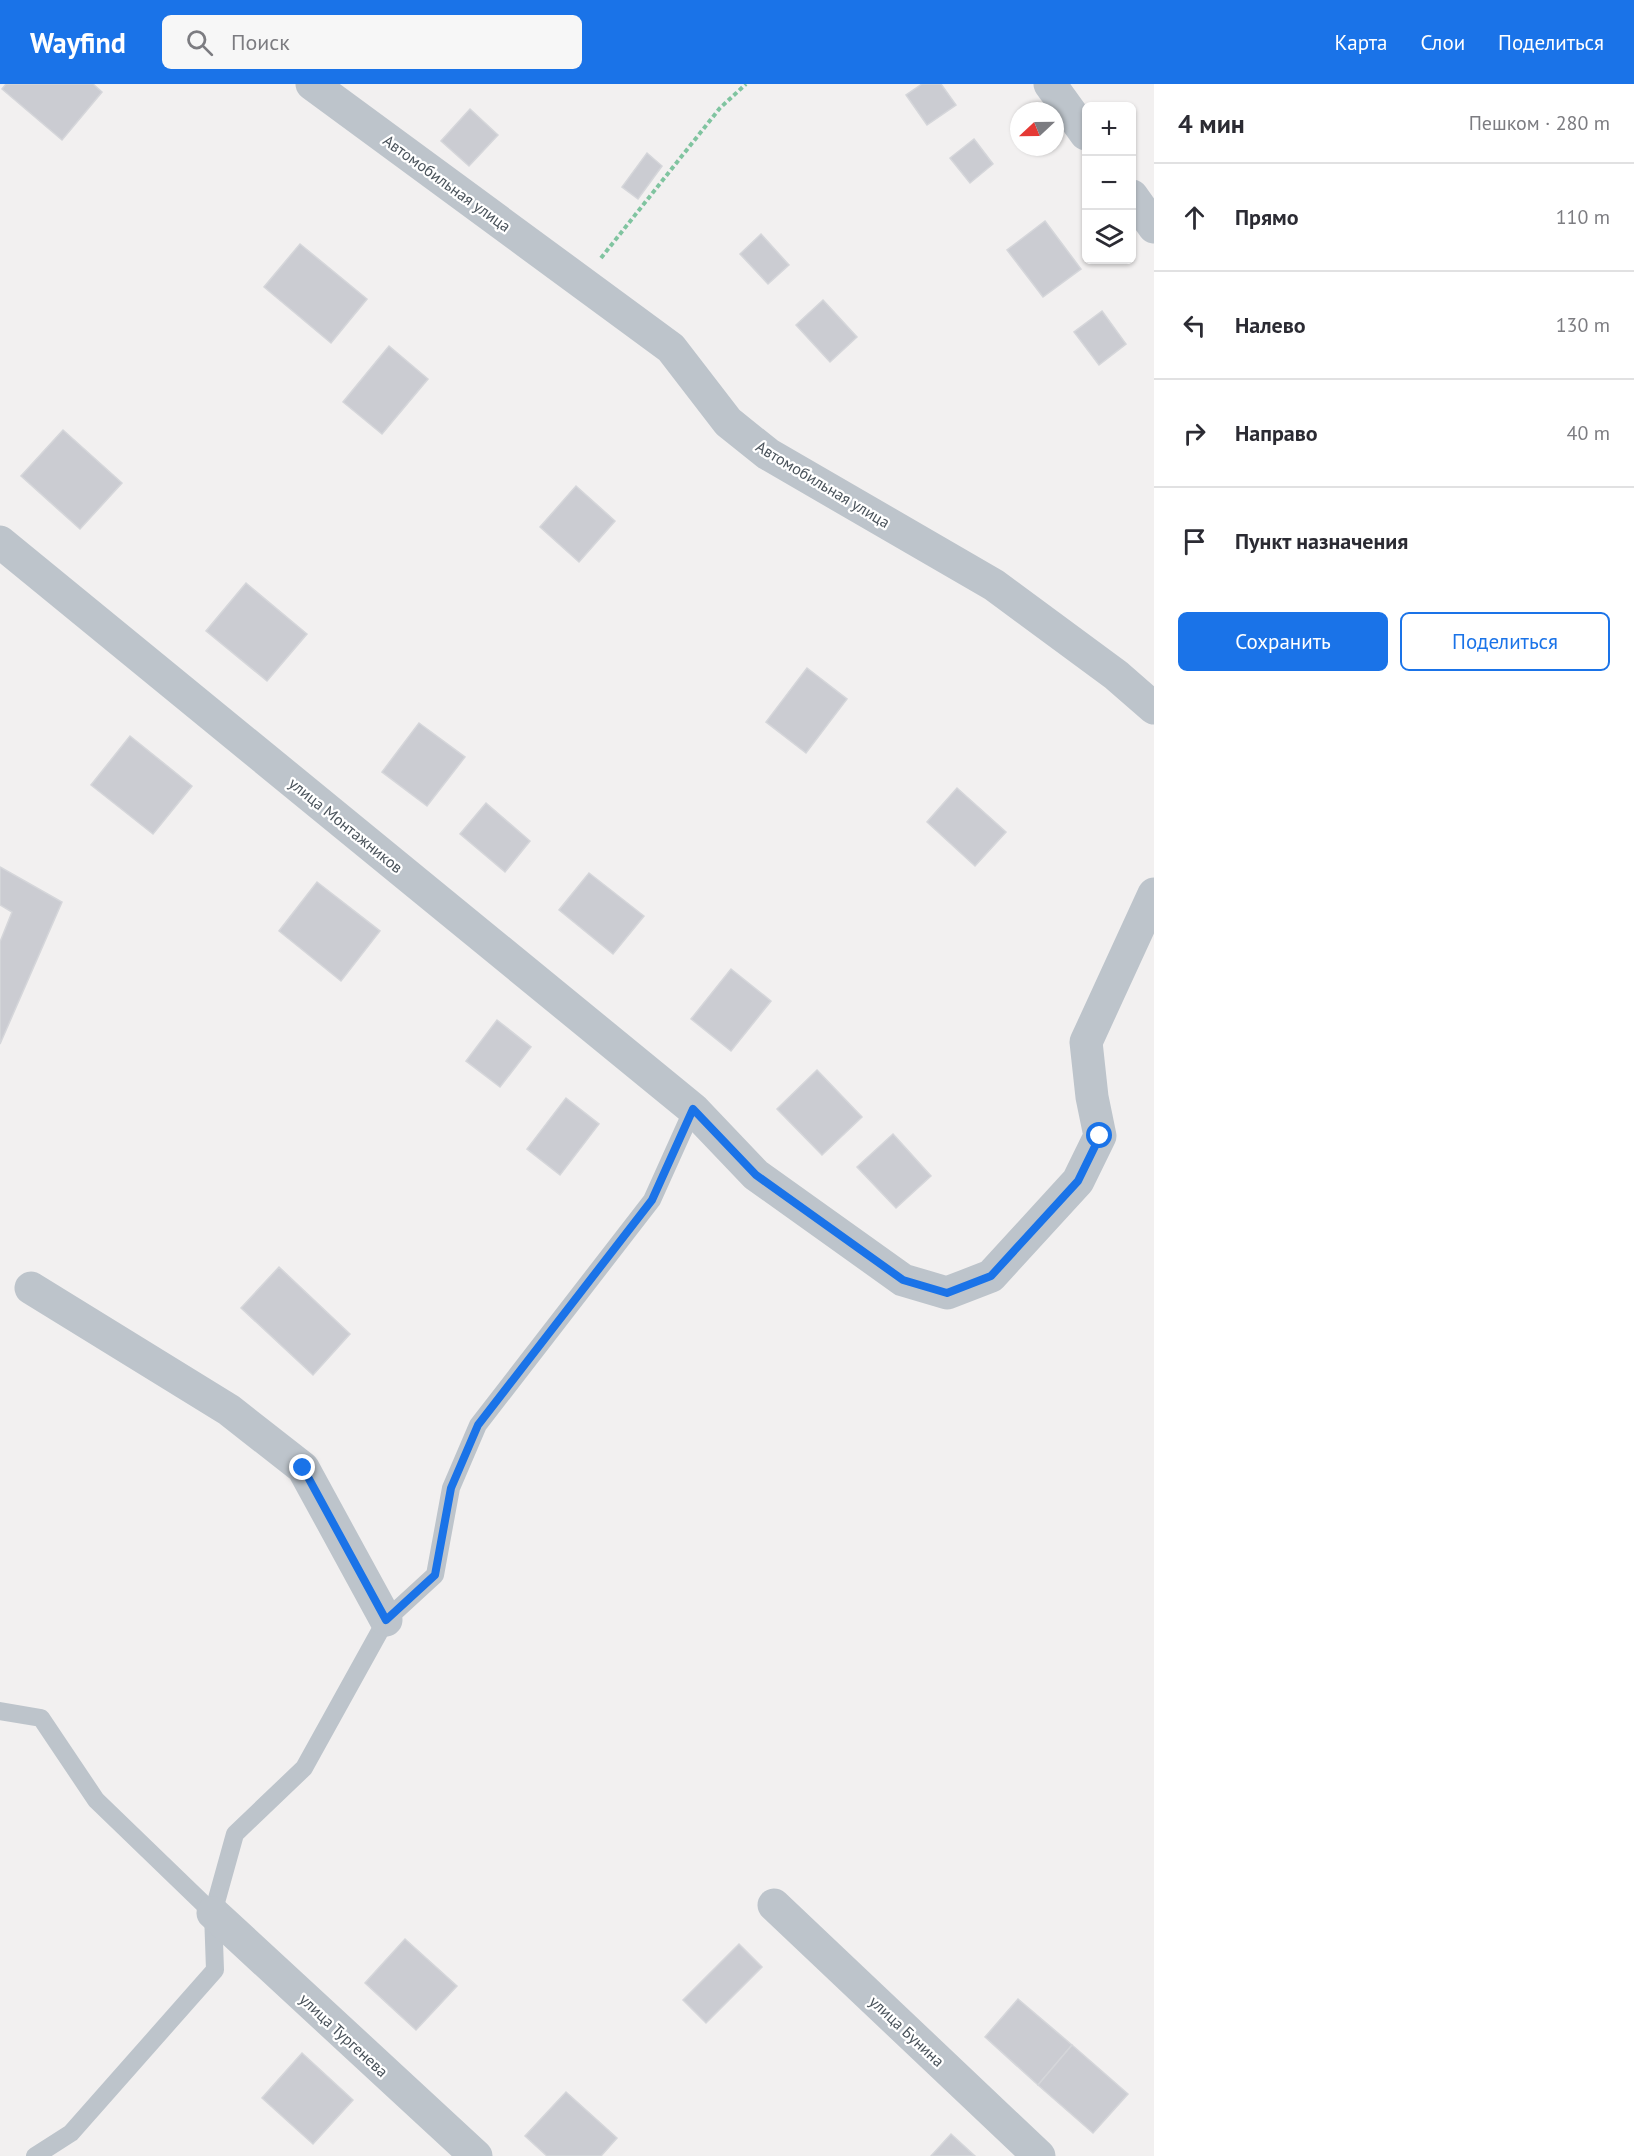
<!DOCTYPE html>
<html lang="ru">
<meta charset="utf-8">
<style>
:root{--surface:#fff;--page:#f7f7f7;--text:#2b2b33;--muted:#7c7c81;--line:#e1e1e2;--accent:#1a73e8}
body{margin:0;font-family:"PT Sans",sans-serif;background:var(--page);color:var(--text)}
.controls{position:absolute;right:18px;top:18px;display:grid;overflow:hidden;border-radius:9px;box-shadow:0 2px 4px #0004}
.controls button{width:54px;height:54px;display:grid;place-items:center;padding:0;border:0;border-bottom:2px solid var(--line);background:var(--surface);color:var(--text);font:30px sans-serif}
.compass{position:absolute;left:1010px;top:18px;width:54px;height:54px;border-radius:50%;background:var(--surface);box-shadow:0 2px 4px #0004;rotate:248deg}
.stop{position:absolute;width:18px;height:18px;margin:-14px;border:4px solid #1a73e8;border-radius:50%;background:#fff}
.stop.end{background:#1a73e8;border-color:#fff;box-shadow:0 2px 6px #0008}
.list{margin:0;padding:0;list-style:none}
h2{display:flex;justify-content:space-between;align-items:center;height:78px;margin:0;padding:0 24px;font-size:26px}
h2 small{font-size:20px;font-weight:400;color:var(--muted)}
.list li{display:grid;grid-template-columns:39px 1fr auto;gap:18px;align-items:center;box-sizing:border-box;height:108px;padding:0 24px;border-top:2px solid var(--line)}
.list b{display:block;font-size:22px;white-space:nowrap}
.list em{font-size:20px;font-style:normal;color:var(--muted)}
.actions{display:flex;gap:12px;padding:18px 24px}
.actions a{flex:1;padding:14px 0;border:2px solid var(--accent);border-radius:9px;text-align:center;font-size:21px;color:var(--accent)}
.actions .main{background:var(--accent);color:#fff}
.icon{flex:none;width:33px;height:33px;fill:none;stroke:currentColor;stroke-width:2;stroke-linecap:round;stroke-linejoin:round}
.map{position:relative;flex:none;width:1154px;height:2072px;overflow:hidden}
header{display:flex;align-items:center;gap:36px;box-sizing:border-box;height:84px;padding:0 30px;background:var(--accent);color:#fff}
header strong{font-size:28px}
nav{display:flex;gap:33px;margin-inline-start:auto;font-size:21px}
.search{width:420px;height:54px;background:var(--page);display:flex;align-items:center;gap:15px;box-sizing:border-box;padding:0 21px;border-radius:9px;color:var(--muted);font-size:22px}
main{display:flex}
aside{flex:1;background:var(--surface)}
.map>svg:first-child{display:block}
.building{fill:#cbccd2;stroke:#d5d6da;stroke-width:1.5}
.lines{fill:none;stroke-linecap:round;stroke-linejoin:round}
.path{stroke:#80c4a0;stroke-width:4;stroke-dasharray:4.5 3;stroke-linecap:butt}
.lane{stroke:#bdc4cb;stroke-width:18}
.street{stroke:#bdc4cb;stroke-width:33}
.route{stroke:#1a73e8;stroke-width:8}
.labels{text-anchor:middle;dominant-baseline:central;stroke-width:4.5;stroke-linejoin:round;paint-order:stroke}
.street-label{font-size:16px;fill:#4a535b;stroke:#fff}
</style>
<header>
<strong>Wayfind</strong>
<div class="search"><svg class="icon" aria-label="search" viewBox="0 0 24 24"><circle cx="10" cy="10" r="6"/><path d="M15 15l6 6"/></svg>Поиск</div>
<nav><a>Карта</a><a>Слои</a><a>Поделиться</a></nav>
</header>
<main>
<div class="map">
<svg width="1154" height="2072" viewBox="0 0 1154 2072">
<rect width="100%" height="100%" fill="#f2f0f0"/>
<!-- building -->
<g class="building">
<polygon points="6,0 93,0 102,8 62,56 2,5"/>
<polygon points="922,0 941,0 956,21 927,41 906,11"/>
<polygon points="470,25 498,51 469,82 441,57"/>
<polygon points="974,55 993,80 970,99 950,74"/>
<polygon points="647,69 662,82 638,115 622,103"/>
<polygon points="1045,137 1081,185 1043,213 1007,166"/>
<polygon points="761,150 789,181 768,200 740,170"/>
<polygon points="300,160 367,215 331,259 264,203"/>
<polygon points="823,216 857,253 830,278 796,241"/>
<polygon points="1102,227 1126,260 1099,281 1074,248"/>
<polygon points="389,262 428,295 382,350 343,318"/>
<polygon points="63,346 122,399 80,445 21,392"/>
<polygon points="576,402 615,437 579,478 540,443"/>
<polygon points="246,499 307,550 267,597 206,547"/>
<polygon points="807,584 847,615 806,669 766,638"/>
<polygon points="419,639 465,673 427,722 382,688"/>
<polygon points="130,652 192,702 153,750 91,701"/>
<polygon points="957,704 1006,748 975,782 927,738"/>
<polygon points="486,719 530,757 505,788 460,750"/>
<polygon points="0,783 62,818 0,960 0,858 12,828 0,821"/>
<polygon points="589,789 644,832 613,870 559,826"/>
<polygon points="317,798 380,847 341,897 279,847"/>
<polygon points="731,885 771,917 731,967 691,935"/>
<polygon points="497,936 531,963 500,1003 466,977"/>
<polygon points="817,986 862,1033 822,1071 777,1025"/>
<polygon points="566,1014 599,1040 560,1091 527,1065"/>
<polygon points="893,1050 931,1092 896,1124 857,1083"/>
<polygon points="279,1183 350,1250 313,1291 241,1224"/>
<polygon points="405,1855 457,1902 416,1946 365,1899"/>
<polygon points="739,1860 762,1883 706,1939 683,1916"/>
<polygon points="1018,1915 1072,1961 1038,2001 985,1953"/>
<polygon points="1072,1961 1128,2010 1093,2049 1038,2001"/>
<polygon points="302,1969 353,2016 313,2060 262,2014"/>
<polygon points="566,2008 617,2054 601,2072 547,2072 525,2052"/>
<polygon points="951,2050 975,2072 931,2072"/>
</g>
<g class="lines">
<!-- path -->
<polyline class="path" points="601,174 720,24 746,0"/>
<!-- lane -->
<g class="lane">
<polyline points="0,1627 41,1634 96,1716 213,1829"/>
<polyline points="35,2072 71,2049 215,1886 213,1829 235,1750 304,1684 386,1536 435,1491 451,1404 478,1341 652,1116 693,1025"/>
</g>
<!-- street -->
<g class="street">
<polyline points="312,0 671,264 728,338 768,370 994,501 1116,591 1154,624"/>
<polyline points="1050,0 1086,50"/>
<polyline points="1132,112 1154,143"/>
<polyline points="0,458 693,1025 756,1091 903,1196 947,1209 991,1192 1078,1097 1100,1052 1092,1013 1086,958 1154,810"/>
<polyline points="31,1204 229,1326 303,1384 386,1536"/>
<polyline points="774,1821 1039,2072"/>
<polyline points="213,1829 476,2072"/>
</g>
</g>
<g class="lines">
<!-- route -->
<polyline class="route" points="303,1384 386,1536 435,1491 451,1404 478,1341 652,1116 693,1025 756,1091 903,1196 947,1209 991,1192 1078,1097 1100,1052"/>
</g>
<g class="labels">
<!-- street labels -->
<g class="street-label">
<text transform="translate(447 99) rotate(36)">Автомобильная улица</text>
<text transform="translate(823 400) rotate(31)">Автомобильная улица</text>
<text transform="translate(346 741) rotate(39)">улица Монтажников</text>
<text transform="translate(907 1947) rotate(43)">улица Бунина</text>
<text transform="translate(344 1951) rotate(43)">улица Тургенева</text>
</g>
</g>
</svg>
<div class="controls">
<button>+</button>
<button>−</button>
<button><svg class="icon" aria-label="layers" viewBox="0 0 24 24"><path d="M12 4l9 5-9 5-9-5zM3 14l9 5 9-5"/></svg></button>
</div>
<svg class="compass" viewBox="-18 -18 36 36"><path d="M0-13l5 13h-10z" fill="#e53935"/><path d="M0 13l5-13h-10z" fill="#7c7c81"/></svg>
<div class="stop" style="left:1100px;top:1052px"></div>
<div class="stop end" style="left:303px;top:1384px"></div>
</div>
<aside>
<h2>4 мин<small>Пешком · 280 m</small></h2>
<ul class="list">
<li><svg class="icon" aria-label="ahead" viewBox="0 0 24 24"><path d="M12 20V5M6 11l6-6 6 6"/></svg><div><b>Прямо</b></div><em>110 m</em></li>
<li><svg class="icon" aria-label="left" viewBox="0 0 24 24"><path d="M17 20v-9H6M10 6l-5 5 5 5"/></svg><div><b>Налево</b></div><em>130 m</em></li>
<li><svg class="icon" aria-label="right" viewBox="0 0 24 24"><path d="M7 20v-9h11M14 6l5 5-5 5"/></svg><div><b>Направо</b></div><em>40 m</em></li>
<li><svg class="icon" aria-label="arrive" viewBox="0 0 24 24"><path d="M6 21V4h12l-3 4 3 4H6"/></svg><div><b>Пункт назначения</b></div></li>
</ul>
<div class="actions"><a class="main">Сохранить</a><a>Поделиться</a></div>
</aside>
</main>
